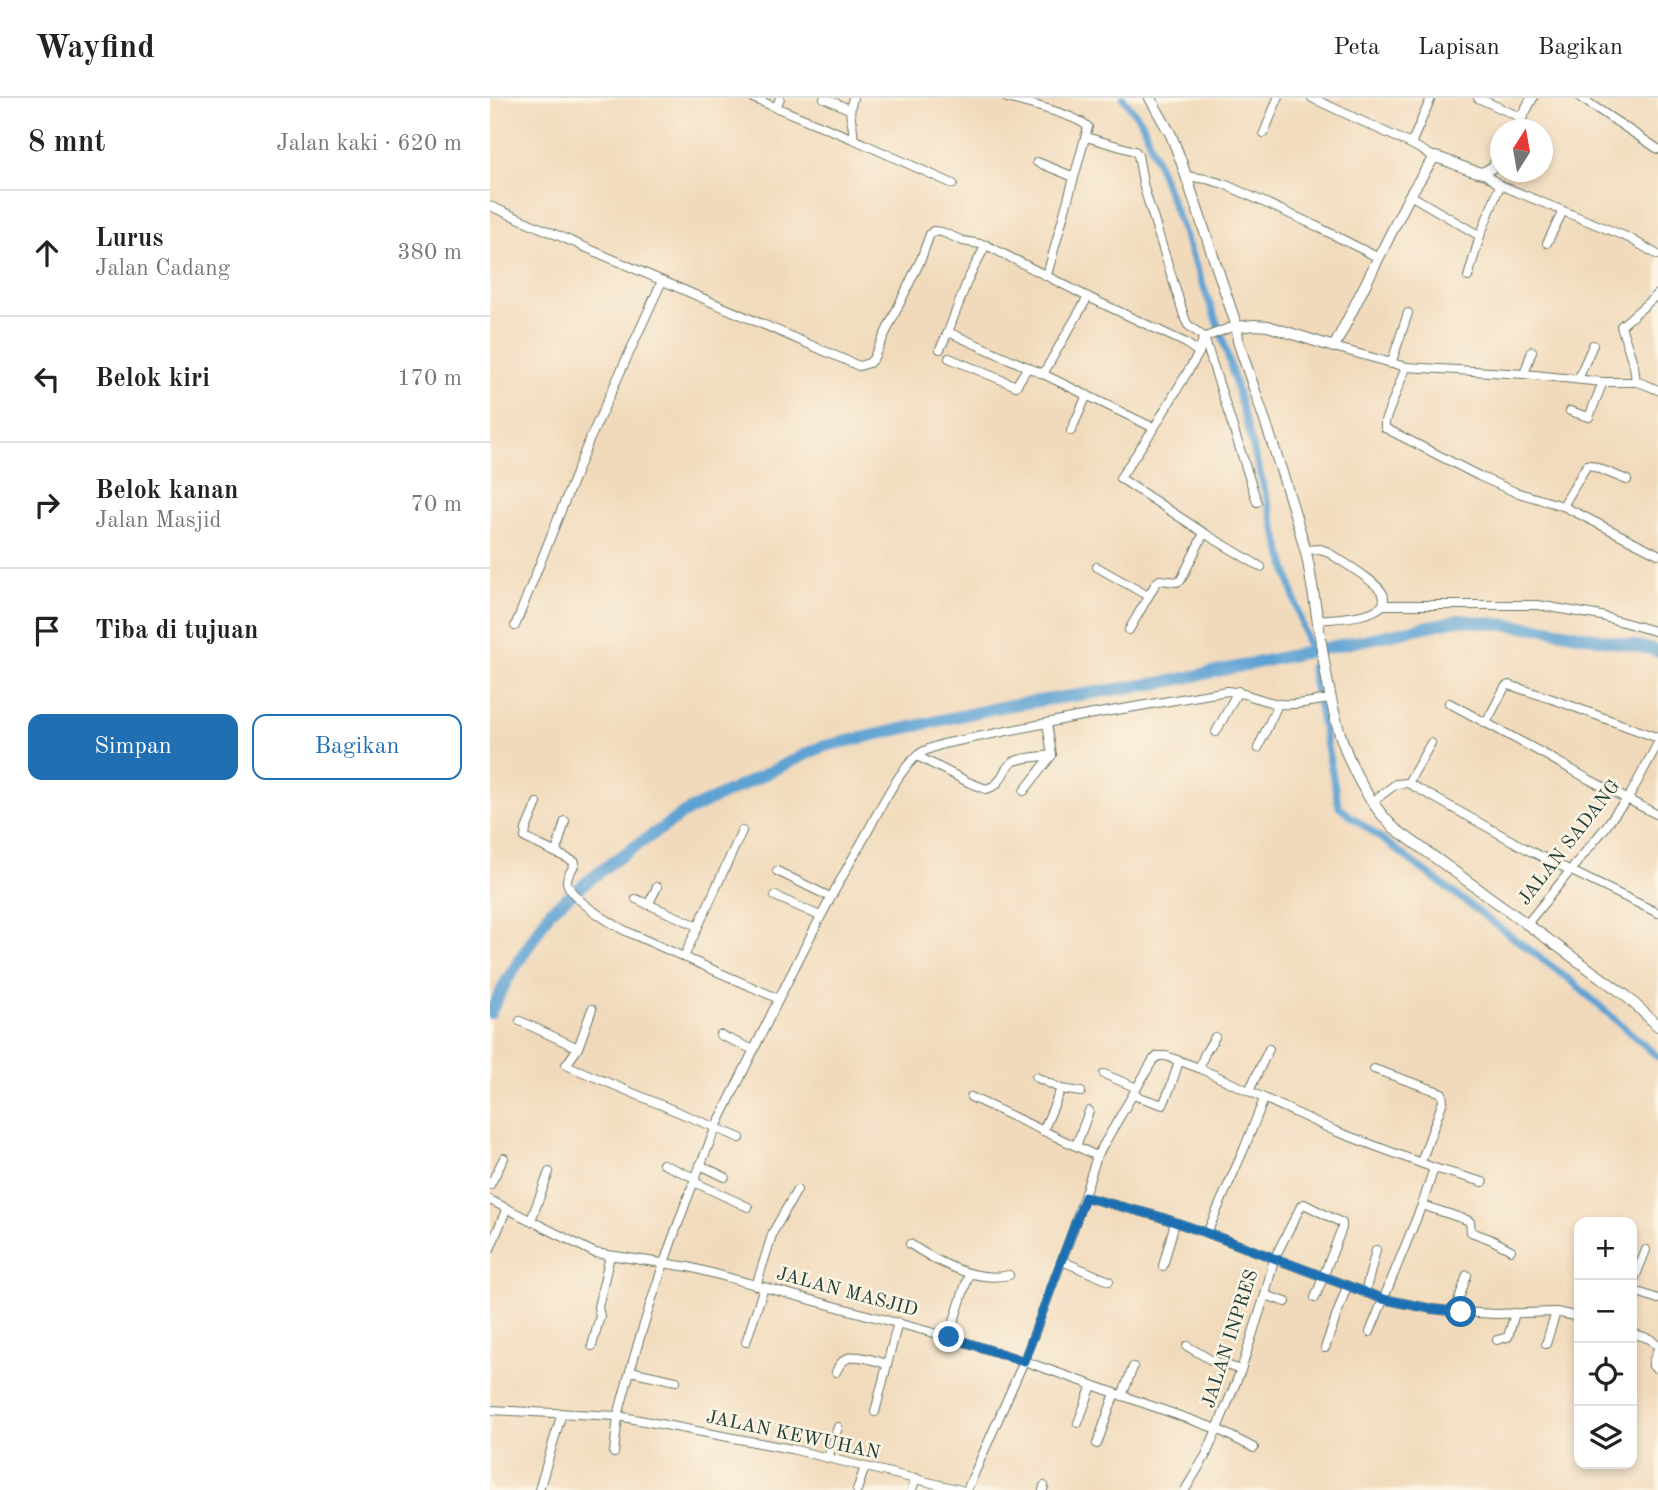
<!DOCTYPE html>
<html lang="id">
<meta charset="utf-8">
<style>
:root{--surface:#fff;--page:#f2f2f2;--text:#222;--muted:#767676;--line:#e0e0e0;--accent:#1f6fb2}
body{margin:0;font-family:"Old Standard TT",serif;background:var(--page);color:var(--text)}
.controls{position:absolute;right:21px;bottom:21px;display:grid;overflow:hidden;border-radius:14px;box-shadow:0 4px 10px #0003}
.controls button{width:63px;height:63px;display:grid;place-items:center;padding:0;border:0;border-bottom:2px solid var(--line);background:var(--surface);color:var(--text);font:35px sans-serif}
.compass{position:absolute;left:1000px;top:21px;width:63px;height:63px;border-radius:50%;background:var(--surface);box-shadow:0 4px 10px #0003;rotate:11deg}
.stop{position:absolute;width:21px;height:21px;margin:-16px;border:5px solid #1f6fb2;border-radius:50%;background:#fff}
.stop.end{background:#1f6fb2;border-color:#fff;box-shadow:0 2px 7px #0008}
.list{margin:0;padding:0;list-style:none}
h2{display:flex;justify-content:space-between;align-items:center;height:91px;margin:0;padding:0 28px;font-size:30px}
h2 small{font-size:23px;font-weight:400;color:var(--muted)}
.list li{display:grid;grid-template-columns:46px 1fr auto;gap:21px;align-items:center;box-sizing:border-box;height:126px;padding:0 28px;border-top:2px solid var(--line)}
.list b{display:block;font-size:26px;white-space:nowrap}
.list p{margin:0;font-size:23px;white-space:nowrap;color:var(--muted)}
.list em{font-size:23px;font-style:normal;color:var(--muted)}
.actions{display:flex;gap:14px;padding:21px 28px}
.actions a{flex:1;padding:16px 0;border:2px solid var(--accent);border-radius:14px;text-align:center;font-size:24px;color:var(--accent)}
.actions .main{background:var(--accent);color:#fff}
.icon{flex:none;width:38px;height:38px;fill:none;stroke:currentColor;stroke-width:2;stroke-linecap:round;stroke-linejoin:round}
.map{position:relative;flex:none;width:1168px;height:1392px;overflow:hidden}
header{display:flex;align-items:center;gap:42px;box-sizing:border-box;height:98px;padding:0 35px;background:var(--surface);border-bottom:2px solid var(--line)}
header strong{font-size:33px}
nav{display:flex;gap:38px;margin-inline-start:auto;font-size:24px}
main{display:flex}
aside{flex:1;background:var(--surface)}
.map>svg:first-child{display:block}
.lines{fill:none;stroke-linecap:round;stroke-linejoin:round}
.canal{stroke:#5da2d3;stroke-width:7}
.river{stroke:#5da2d3;stroke-width:12}
.minor-casing{stroke:#687463;stroke-width:10}
.tertiary-casing{stroke:#687463;stroke-width:12}
.minor{stroke:#fff;stroke-width:8}
.tertiary{stroke:#fff;stroke-width:10}
.route{stroke:#1f6fb2;stroke-width:9}
.labels{text-anchor:middle;dominant-baseline:central;stroke-width:5;stroke-linejoin:round;paint-order:stroke}
.street-label{font-size:19px;fill:#1f3d34;stroke:#fcf5e5}
</style>
<header>
<strong>Wayfind</strong>
<nav><a>Peta</a><a>Lapisan</a><a>Bagikan</a></nav>
</header>
<main>
<aside>
<h2>8 mnt<small>Jalan kaki · 620 m</small></h2>
<ul class="list">
<li><svg class="icon" aria-label="ahead" viewBox="0 0 24 24"><path d="M12 20V5M6 11l6-6 6 6"/></svg><div><b>Lurus</b><p>Jalan Cadang</p></div><em>380 m</em></li>
<li><svg class="icon" aria-label="left" viewBox="0 0 24 24"><path d="M17 20v-9H6M10 6l-5 5 5 5"/></svg><div><b>Belok kiri</b></div><em>170 m</em></li>
<li><svg class="icon" aria-label="right" viewBox="0 0 24 24"><path d="M7 20v-9h11M14 6l5 5-5 5"/></svg><div><b>Belok kanan</b><p>Jalan Masjid</p></div><em>70 m</em></li>
<li><svg class="icon" aria-label="arrive" viewBox="0 0 24 24"><path d="M6 21V4h12l-3 4 3 4H6"/></svg><div><b>Tiba di tujuan</b></div></li>
</ul>
<div class="actions"><a class="main">Simpan</a><a>Bagikan</a></div>
</aside>
<div class="map">
<svg width="1168" height="1392" viewBox="0 0 1168 1392">
<rect width="100%" height="100%" fill="#fcf5e5"/>
<filter id="ink" filterUnits="userSpaceOnUse"><feTurbulence type="fractalNoise" baseFrequency=".0143" numOctaves="2"/><feDisplacementMap in="SourceGraphic" scale="14" xChannelSelector="R" yChannelSelector="G"/><feConvolveMatrix kernelMatrix="1 2 1 2 8 2 1 2 1" color-interpolation-filters="sRGB"/></filter>
<filter id="wash" filterUnits="userSpaceOnUse"><feTurbulence type="fractalNoise" baseFrequency=".00686" numOctaves="4" result="noise"/><feDisplacementMap in="SourceGraphic" scale="28" xChannelSelector="R" yChannelSelector="G"/><feGaussianBlur stdDeviation="1.57" result="paint"/><feColorMatrix in="noise" values="0 0 0 0 0 0 0 0 0 0 0 0 0 0 0 0 0 1.4 0 .05"/><feComposite in="paint" operator="in"/></filter>
<g filter="url(#wash)">
<rect width="100%" height="100%" fill="#f1dabb"/>
<g class="lines">
<!-- canal -->
<g class="canal">
<polyline points="633,0 652,24 732,238 817,545"/>
<polyline points="821,569 849,709 1080,882 1168,959"/>
</g>
<!-- river -->
<polyline class="river" points="0,915 17,882 61,812 121,765 194,715 331,649 515,608 681,583 968,522 1057,531 1161,551 1168,554"/>
</g>
</g>
<g filter="url(#ink)">
<g class="lines">
<!-- minor casing -->
<g class="minor-casing">
<g id="minor">
<polyline points="263,0 363,41"/>
<polyline points="334,0 359,11"/>
<path d="M363,0c-7,20 2,23 0,41l100,45"/>
<path d="M517,0c18,5 70,17 81,29l-41,148"/>
<polyline points="822,0 921,46 944,59"/>
<polyline points="988,0 1032,20"/>
<polyline points="1091,0 1168,51"/>
<polyline points="286,10 290,0"/>
<polyline points="774,35 788,0"/>
<polyline points="596,39 645,53 648,57 654,90 695,221 698,227 714,239 767,404"/>
<polyline points="921,46 941,0"/>
<polyline points="547,64 584,79"/>
<polyline points="993,75 1010,87 1139,140 1168,157"/>
<polyline points="696,78 716,81 734,86 824,127 887,159"/>
<polyline points="920,97 990,138"/>
<polyline points="0,108 369,268 379,265 383,261 431,161 440,136 443,133 452,134 473,143 496,147 598,199 696,245 709,255"/>
<polyline points="1057,145 1073,113"/>
<polyline points="496,147 478,181 458,234 553,276 664,330"/>
<polyline points="978,179 990,138 1010,87"/>
<polyline points="747,229 739,230 713,240 709,255 664,330 630,380 714,435 771,469"/>
<polyline points="844,249 916,269 1034,276 1113,284 1146,284 1154,286 1168,292"/>
<polyline points="450,251 458,234"/>
<polyline points="459,260 526,288 538,269"/>
<polyline points="901,266 918,215"/>
<polyline points="916,269 895,323 895,330 989,378 1025,394 1073,408 1168,456"/>
<polyline points="553,276 598,199"/>
<polyline points="1034,276 1042,253"/>
<polyline points="1088,281 1103,247"/>
<polyline points="1146,284 1144,268 1131,228 1168,196"/>
<polyline points="1080,313 1099,319 1113,284"/>
<polyline points="581,333 597,297"/>
<polyline points="1073,408 1097,367 1100,367 1137,382"/>
<path d="M816,452l14,-1 6,2c13,9 51,30 57,43 2,4 1,6 0,11 -13,13 -47,13 -65,15"/>
<polyline points="607,469 658,498"/>
<polyline points="893,507 1048,507 1111,518 1168,534"/>
<polyline points="25,528 98,345 172,183"/>
<polyline points="639,532 666,485 670,482 687,484 691,482 714,435"/>
<polyline points="959,605 1052,655 1100,682 1168,717"/>
<polyline points="996,625 1015,589 1019,587 1068,603 1168,640"/>
<polyline points="726,634 748,593"/>
<polyline points="768,650 788,606"/>
<path d="M427,658l51,26 18,7c18,-4 15,-20 27,-27 8,-5 29,-5 39,-7"/>
<polyline points="918,685 941,645"/>
<polyline points="534,693 562,657 557,625"/>
<polyline points="882,704 906,686 918,685 1042,754 1168,815"/>
<path d="M47,705l-11,26 -1,9 50,24c-1,7 -9,13 -8,20 3,18 50,45 65,52l147,65"/>
<polyline points="66,754 75,723"/>
<polyline points="287,773 340,799"/>
<polyline points="285,798 330,818"/>
<polyline points="146,801 208,828"/>
<polyline points="158,807 167,789"/>
<polyline points="1036,827 1115,730 1127,713 1138,701 1168,645"/>
<polyline points="194,859 252,733"/>
<polyline points="102,911 88,950 76,967 250,1040"/>
<polyline points="30,923 88,950"/>
<polyline points="230,937 264,952"/>
<polyline points="709,970 715,955 725,939"/>
<polyline points="884,971 952,995 953,1003 931,1064"/>
<polyline points="614,976 647,990"/>
<polyline points="546,979 571,991"/>
<polyline points="759,993 779,951"/>
<polyline points="643,997 673,1007 681,988 689,963"/>
<polyline points="481,999 607,1058"/>
<polyline points="553,1033 571,991 591,994"/>
<polyline points="586,1048 599,1013"/>
<polyline points="173,1066 205,1080"/>
<polyline points="210,1067 235,1079"/>
<polyline points="944,1070 993,1084"/>
<polyline points="204,1084 258,1109"/>
<polyline points="0,1087 14,1060"/>
<polyline points="595,1099 667,1118 717,1135 893,1201 942,1211 971,1214 1006,1216 1066,1214 1089,1219"/>
<polyline points="0,1102 105,1155 199,1169 459,1239 534,1263 727,1331 764,1350"/>
<polyline points="932,1107 977,1122 980,1124 981,1134 1000,1141 1021,1152"/>
<polyline points="41,1122 59,1074"/>
<polyline points="717,1135 754,1051 774,1001"/>
<path d="M420,1146c27,18 65,39 99,31"/>
<polyline points="0,1151 16,1112"/>
<polyline points="572,1163 619,1183"/>
<polyline points="673,1168 685,1124"/>
<polyline points="1142,1187 1156,1152"/>
<polyline points="266,1188 283,1134 307,1092"/>
<polyline points="1142,1192 1168,1201"/>
<polyline points="875,1195 886,1152"/>
<polyline points="775,1197 796,1204"/>
<polyline points="965,1213 977,1177"/>
<polyline points="1142,1235 1160,1241 1168,1248"/>
<polyline points="459,1239 479,1176"/>
<polyline points="1007,1242 1018,1239 1025,1215"/>
<polyline points="256,1244 274,1189"/>
<polyline points="1056,1246 1066,1214"/>
<polyline points="102,1248 110,1218 108,1209 120,1158"/>
<polyline points="697,1248 721,1262 751,1272"/>
<polyline points="835,1250 857,1188"/>
<polyline points="1168,1251 1163,1264 1163,1268 1168,1271"/>
<polyline points="140,1273 186,1283"/>
<path d="M346,1274c10,-25 31,-13 51,-8"/>
<polyline points="632,1298 643,1269"/>
<path d="M0,1312l128,6c25,-98 59,-196 98,-289 48,-97 93,-194 147,-287 14,-25 33,-67 55,-85 7,-6 17,-8 25,-11l133,-27 151,-26c19,1 35,11 53,13 17,2 33,-3 50,-5"/>
<polyline points="385,1314 408,1224"/>
<polyline points="588,1325 602,1287"/>
<polyline points="607,1346 625,1295"/>
<polyline points="124,1355 128,1318 301,1351 471,1392"/>
<polyline points="338,1360 348,1329"/>
<polyline points="49,1392 72,1315"/>
<polyline points="367,1392 375,1369"/>
<polyline points="422,1392 426,1380"/>
<polyline points="477,1392 534,1263 582,1135 607,1058 663,962 668,958 676,958 709,970 845,1033 944,1070 932,1107 880,1234"/>
<polyline points="553,1392 554,1388"/>
<polyline points="695,1392 716,1357 727,1331 751,1272 775,1197 784,1161 811,1108 814,1106 852,1125 852,1130 825,1200"/>
</g>
</g>
<!-- tertiary casing -->
<g class="tertiary-casing">
<g id="tertiary">
<path d="M660,0l21,37 10,26 56,166 1,14c23,69 48,138 67,208 4,13 5,28 8,42 14,82 18,174 81,237l231,167 33,31"/>
<polyline points="1025,32 1042,0"/>
<path d="M747,229l17,-2 14,1 66,21 76,-152 24,-38c17,3 32,14 49,16l10,-6 7,-13"/>
</g>
</g>
<!-- minor -->
<use href="#minor" class="minor"/>
<!-- tertiary -->
<use href="#tertiary" class="tertiary"/>
</g>
</g>
<g class="lines" filter="url(#ink)">
<!-- route -->
<polyline class="route" points="459,1239 534,1263 595,1099 667,1118 717,1135 893,1201 942,1211 971,1214"/>
</g>
<g class="labels">
<!-- street labels -->
<g class="street-label">
<text transform="translate(1080 745) rotate(-52)">JALAN SADANG</text>
<text transform="translate(357 1195) rotate(15)">JALAN MASJID</text>
<text transform="translate(741 1241) rotate(-72)">JALAN INPRES</text>
<text transform="translate(303 1338) rotate(12)">JALAN KEWUHAN</text>
</g>
</g>
</svg>
<div class="controls">
<button>+</button>
<button>−</button>
<button><svg class="icon" aria-label="locate" viewBox="0 0 24 24"><circle cx="12" cy="12" r="6"/><path d="M12 2v4M12 18v4M2 12h4M18 12h4"/></svg></button>
<button><svg class="icon" aria-label="layers" viewBox="0 0 24 24"><path d="M12 4l9 5-9 5-9-5zM3 14l9 5 9-5"/></svg></button>
</div>
<svg class="compass" viewBox="-18 -18 36 36"><path d="M0-13l5 13h-10z" fill="#e53935"/><path d="M0 13l5-13h-10z" fill="#767676"/></svg>
<div class="stop" style="left:971px;top:1214px"></div>
<div class="stop end" style="left:459px;top:1239px"></div>
</div>
</main>
